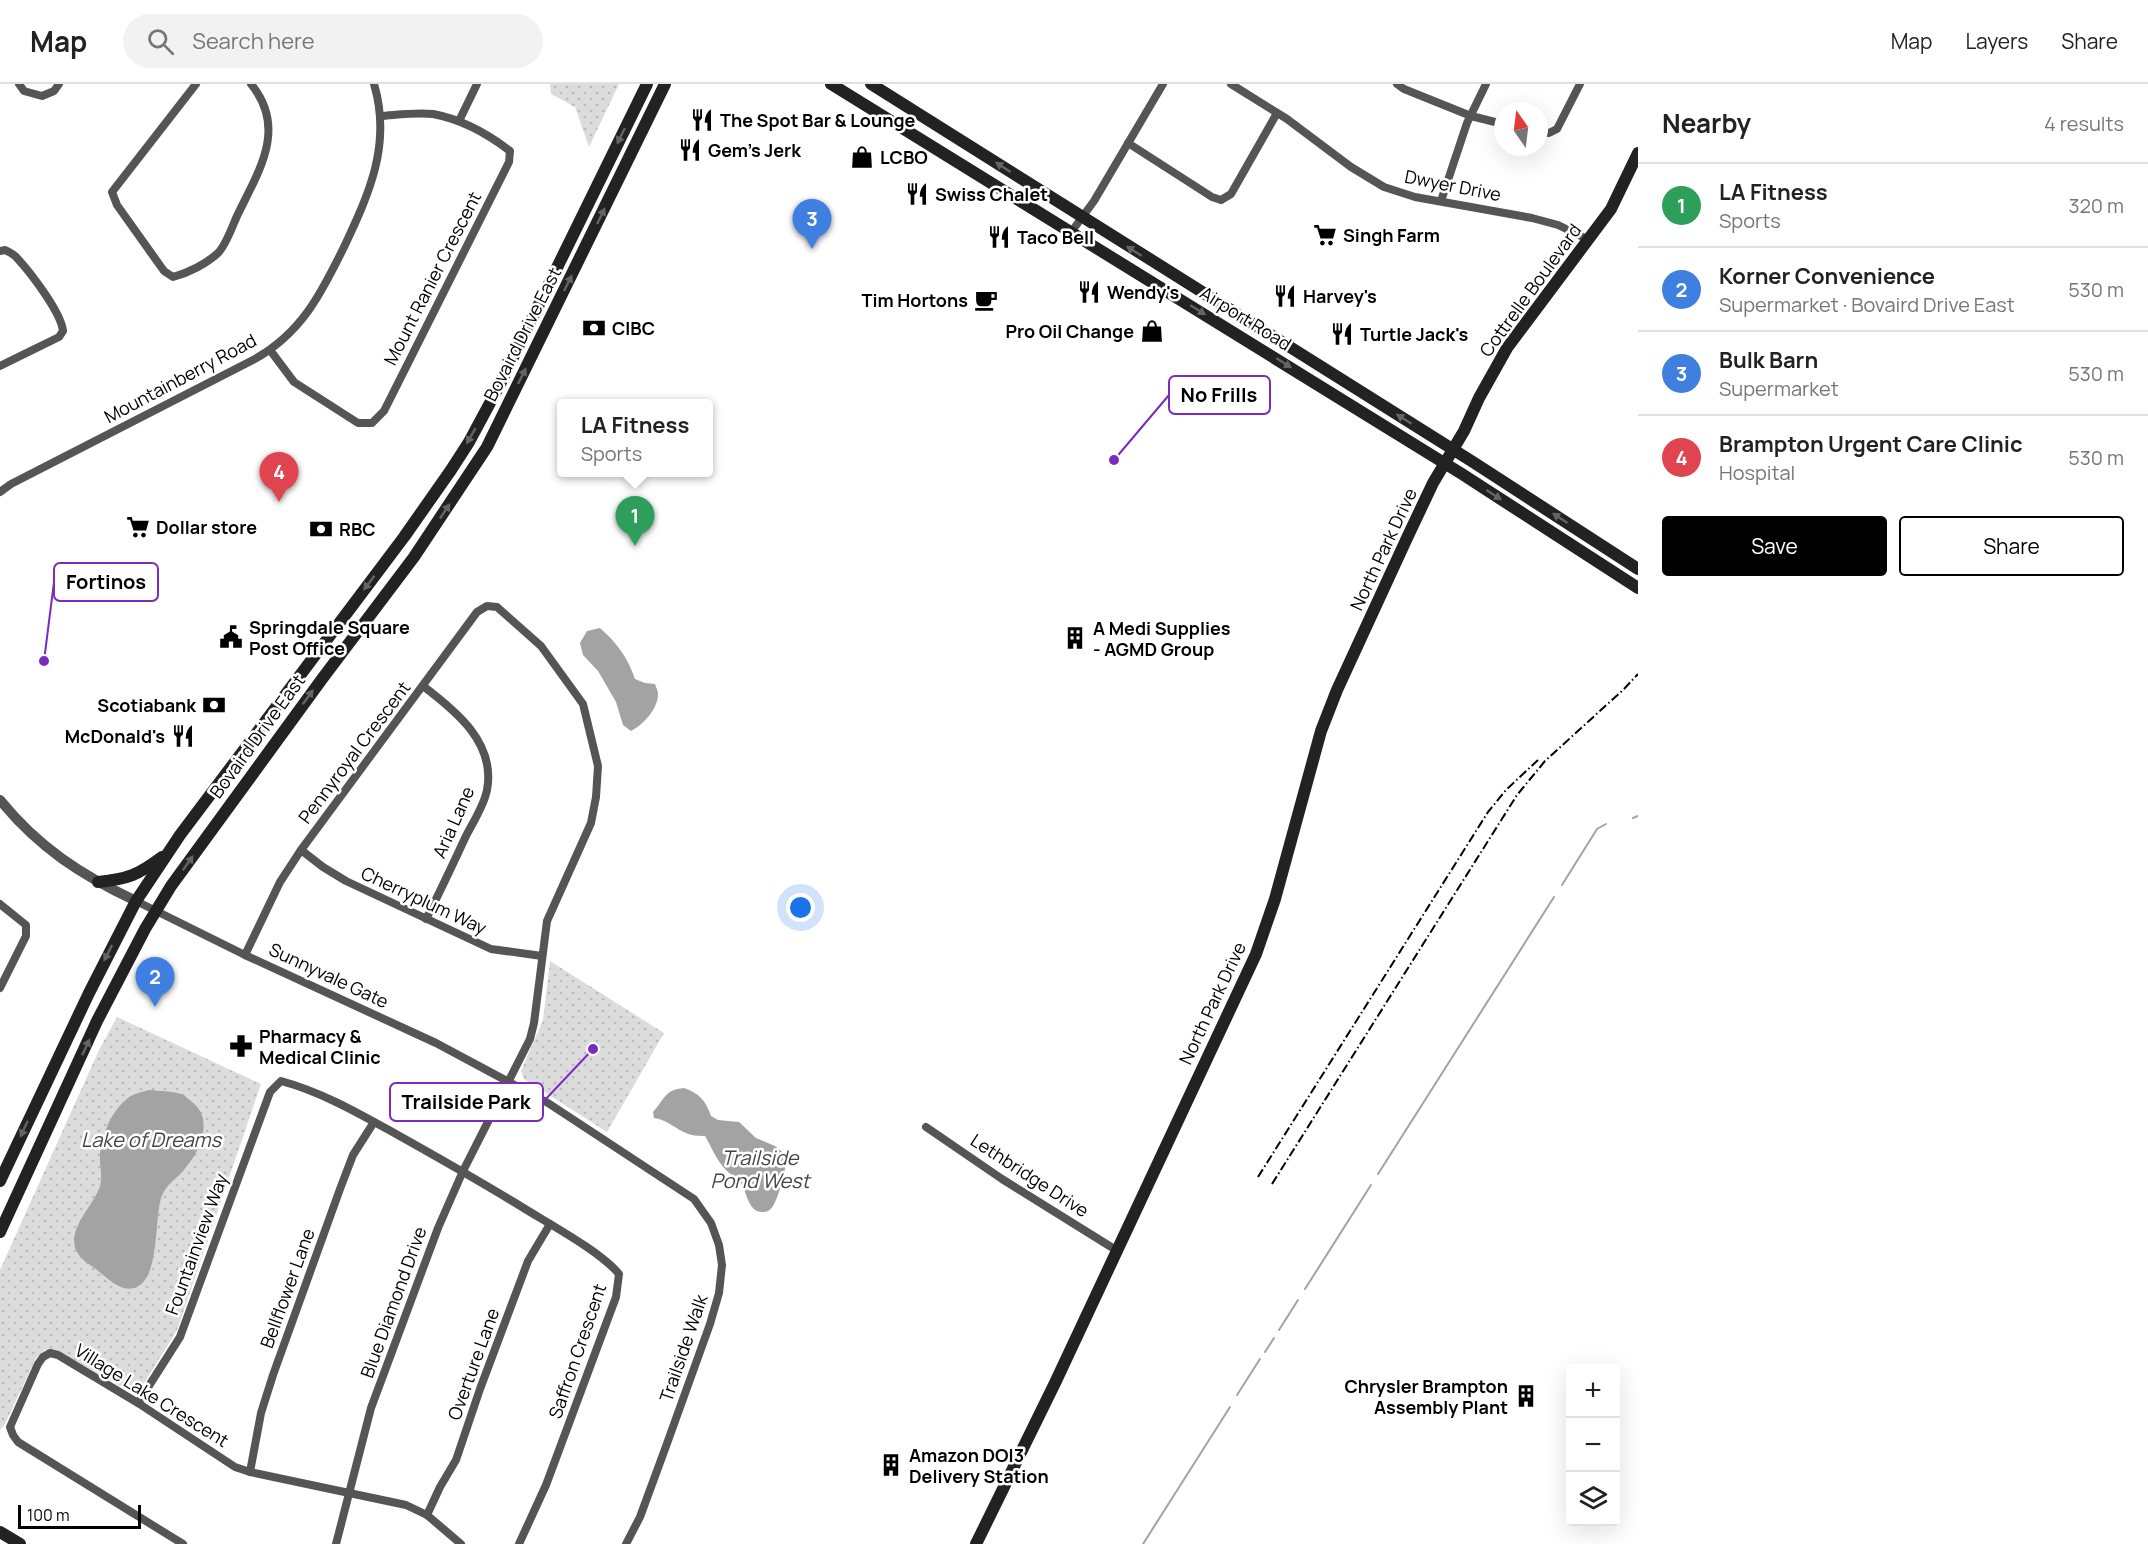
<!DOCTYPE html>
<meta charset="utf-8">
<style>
:root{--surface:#fff;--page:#f2f2f2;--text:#222;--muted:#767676;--line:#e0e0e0;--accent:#000}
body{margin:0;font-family:Manrope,sans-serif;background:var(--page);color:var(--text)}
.controls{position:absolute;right:18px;bottom:18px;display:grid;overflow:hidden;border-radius:6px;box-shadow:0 6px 24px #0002}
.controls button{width:54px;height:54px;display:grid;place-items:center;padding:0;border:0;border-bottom:2px solid var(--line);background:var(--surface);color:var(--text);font:30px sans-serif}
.compass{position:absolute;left:1494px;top:18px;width:54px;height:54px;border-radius:50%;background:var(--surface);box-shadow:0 6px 24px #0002;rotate:346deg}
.scale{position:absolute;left:18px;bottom:15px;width:123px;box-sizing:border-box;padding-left:6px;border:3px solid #000;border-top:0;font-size:16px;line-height:21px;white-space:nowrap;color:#000;-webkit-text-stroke:4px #fff;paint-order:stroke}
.you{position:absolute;left:801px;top:824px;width:21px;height:21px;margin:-15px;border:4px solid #fff;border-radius:50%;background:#1a73e8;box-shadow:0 0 0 9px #1a73e833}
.badge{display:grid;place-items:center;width:39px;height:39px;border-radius:50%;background:var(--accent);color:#fff;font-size:20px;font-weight:700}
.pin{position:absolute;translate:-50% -50px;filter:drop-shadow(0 2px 3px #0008)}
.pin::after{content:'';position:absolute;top:32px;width:21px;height:18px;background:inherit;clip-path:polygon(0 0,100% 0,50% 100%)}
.popup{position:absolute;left:557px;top:315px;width:156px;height:78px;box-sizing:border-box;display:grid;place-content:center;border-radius:6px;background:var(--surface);filter:drop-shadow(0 2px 4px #0005);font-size:20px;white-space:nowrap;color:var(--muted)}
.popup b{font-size:22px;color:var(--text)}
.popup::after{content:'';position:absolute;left:50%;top:100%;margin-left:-12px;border:12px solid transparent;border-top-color:var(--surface)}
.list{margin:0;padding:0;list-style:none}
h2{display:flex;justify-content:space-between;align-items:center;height:78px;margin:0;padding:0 24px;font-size:26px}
h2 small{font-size:20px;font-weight:400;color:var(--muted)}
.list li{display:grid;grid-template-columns:39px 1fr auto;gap:18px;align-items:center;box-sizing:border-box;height:84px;padding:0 24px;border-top:2px solid var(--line)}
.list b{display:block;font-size:22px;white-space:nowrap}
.list p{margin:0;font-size:20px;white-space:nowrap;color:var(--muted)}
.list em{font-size:20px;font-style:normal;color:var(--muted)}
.actions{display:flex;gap:12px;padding:18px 24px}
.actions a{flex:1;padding:14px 0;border:2px solid var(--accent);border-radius:6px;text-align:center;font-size:21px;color:var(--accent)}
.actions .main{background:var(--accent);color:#fff}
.icon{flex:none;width:33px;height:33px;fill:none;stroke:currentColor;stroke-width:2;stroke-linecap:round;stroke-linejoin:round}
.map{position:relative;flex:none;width:1638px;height:1460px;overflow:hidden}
header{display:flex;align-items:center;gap:36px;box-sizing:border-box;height:84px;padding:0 30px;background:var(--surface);border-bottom:2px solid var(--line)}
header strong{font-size:28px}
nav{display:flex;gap:33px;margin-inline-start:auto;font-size:21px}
.search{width:420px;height:54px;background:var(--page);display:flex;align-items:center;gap:15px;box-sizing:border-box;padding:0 21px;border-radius:33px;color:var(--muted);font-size:22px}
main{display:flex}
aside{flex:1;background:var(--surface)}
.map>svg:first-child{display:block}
.park{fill:url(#park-dots)}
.water{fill:#a3a3a3}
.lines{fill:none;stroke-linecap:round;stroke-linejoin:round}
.stream{stroke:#a3a3a3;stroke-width:2}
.minor{stroke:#555;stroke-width:8}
.tertiary{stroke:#555;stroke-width:10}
.secondary{stroke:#222;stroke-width:12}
.rail{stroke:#000;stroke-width:2;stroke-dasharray:9 3 1.5 3;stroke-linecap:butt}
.oneway{fill:#646464}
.labels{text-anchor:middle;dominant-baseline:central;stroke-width:5;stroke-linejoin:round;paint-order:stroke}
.poi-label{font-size:18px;font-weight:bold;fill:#000;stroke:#fff;text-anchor:start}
.street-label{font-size:18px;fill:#000;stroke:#fff}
.water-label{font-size:20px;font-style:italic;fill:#444;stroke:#fff}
.leader{fill:none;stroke:#7b2cbf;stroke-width:2}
.callout-dot{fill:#7b2cbf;stroke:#fff;stroke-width:2}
.callout{fill:#fff;stroke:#7b2cbf;stroke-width:2}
.callout-label{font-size:20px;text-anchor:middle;font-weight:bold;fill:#000}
</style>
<header>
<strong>Map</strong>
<div class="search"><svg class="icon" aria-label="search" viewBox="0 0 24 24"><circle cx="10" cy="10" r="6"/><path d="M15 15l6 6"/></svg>Search here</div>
<nav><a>Map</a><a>Layers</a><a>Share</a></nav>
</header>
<main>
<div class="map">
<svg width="1638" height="1460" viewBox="0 0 1638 1460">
<defs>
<pattern id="park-dots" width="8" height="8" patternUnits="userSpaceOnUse" patternTransform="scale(1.5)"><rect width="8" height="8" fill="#dcdcdc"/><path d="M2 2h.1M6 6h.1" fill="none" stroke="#bbb" stroke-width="1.8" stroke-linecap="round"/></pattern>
</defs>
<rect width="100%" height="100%" fill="#fff"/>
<!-- park -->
<g class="park">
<polygon points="550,0 619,0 589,63 575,23 551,10"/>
<polygon points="550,877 664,949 607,1048 524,995 521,987 543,936"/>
<polygon points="117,933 261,1000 177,1246 140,1306 132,1309 57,1266 45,1266 36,1274 5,1340 0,1346 0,1186 99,966"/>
</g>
<!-- water -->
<g class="water">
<path d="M600,544c17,15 28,30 35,51l10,4 10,1c1,3 3,7 3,10 0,15 -15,31 -27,37l-8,-6 -7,-23 -18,-31 -15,-16 -3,-12 7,-12z"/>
<path d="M684,1004c15,5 22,13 27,28l7,4 21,2 17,16 19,8 10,8c2,17 -3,30 -9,46 -3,6 -5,12 -13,12 -16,1 -16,-23 -24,-32 -3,-3 -8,-5 -11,-8 -11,-10 -16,-24 -23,-36 -26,1 -31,-15 -51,-18l-1,-6c12,-13 11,-22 31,-24z"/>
<path d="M149,1006c10,1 22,1 32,4 4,1 7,5 11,8 21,16 10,46 -5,64 -8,12 -21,17 -26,32 -6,19 -2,74 -21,87 -16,11 -30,-5 -43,-15 -6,-5 -16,-10 -20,-18 -12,-22 17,-46 23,-66 3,-11 -1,-21 0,-32 2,-20 12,-44 28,-56 5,-4 14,-6 21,-8z"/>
</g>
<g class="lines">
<!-- stream -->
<g class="stream">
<polyline points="1633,734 1638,732"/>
<polyline points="1562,801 1597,745 1606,740"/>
<polyline points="1378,1090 1554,813"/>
<polyline points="1305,1205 1371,1101"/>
<polyline points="1279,1246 1298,1216"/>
<polyline points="1265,1268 1274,1254"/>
<polyline points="1237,1311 1260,1275"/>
<polyline points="1143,1460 1230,1323"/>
</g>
<!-- minor -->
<g class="minor">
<polyline points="19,0 24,7 42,12 54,7 59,0"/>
<path d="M196,0l-84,108 5,13 47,66 9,6c15,-4 33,-13 45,-24 8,-8 14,-26 19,-37 21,-44 51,-87 14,-132"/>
<polyline points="1231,0 1287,35 1351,83 1384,103 1415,113 1532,134 1558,141 1589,156"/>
<polyline points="1397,0 1404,5 1471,32 1503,40"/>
<polyline points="459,37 477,0"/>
<polyline points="1539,48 1549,49 1557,45 1580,0"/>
<polyline points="1128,59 1212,113 1221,116 1231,110 1277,29"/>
<polyline points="1441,117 1467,39 1486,0"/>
<polyline points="1072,147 1094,117 1163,0"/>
<path d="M0,167l5,-1c4,2 9,4 12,8 13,14 44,54 46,73l-4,6 -59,29"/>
<path d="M270,266l24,32 64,41h14l12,-12 125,-249 1,-11c-22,-17 -50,-32 -77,-37 -17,-2 -37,1 -53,2"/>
<path d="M0,408l11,-8 242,-124c48,-26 68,-66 91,-113 25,-53 48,-103 30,-163"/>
<path d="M423,602c33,25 73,57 64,104 -3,16 -14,32 -21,46 -13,28 -26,56 -40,83"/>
<polyline points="301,766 323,783 346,797 491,865 542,872"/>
<polyline points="136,817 245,871 436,959 548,1019 694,1115 711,1139 719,1161 722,1181 719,1209 710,1240 665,1365 640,1433 626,1460"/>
<polyline points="0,820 26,841 26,852 0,904"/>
<polyline points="245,871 280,798 301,766 477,528 487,522 497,523 541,562 583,620 598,682 596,713 591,739 547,837 534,939 530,955 463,1087 438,1144 371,1324 336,1460"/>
<polyline points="926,1043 1002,1095 1116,1166"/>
<path d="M138,1319l42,-66 90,-245 11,-11c41,11 79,33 115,53 43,24 85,48 126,73 27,17 78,44 97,67l-3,23 -70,188 -27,59"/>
<polyline points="250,1388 261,1329 273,1291 340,1105 353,1071 374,1038"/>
<polyline points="427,1431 440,1403 456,1376 480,1305 528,1177 550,1140"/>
<polyline points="183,1460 18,1358 13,1351 10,1343 38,1280 43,1273 50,1269 58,1271 138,1319 235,1383 250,1388 406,1421 427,1431 461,1460"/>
</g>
<!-- tertiary -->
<path class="tertiary" d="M0,716c38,47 81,75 136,101"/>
<!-- secondary -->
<g class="secondary">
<polyline points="831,0 1462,390 1638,504"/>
<polyline points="871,0 1473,378 1638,485"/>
<path d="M98,798c30,-3 40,-7 64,-25"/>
<polyline points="0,1097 89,909 136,817 180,751 404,453 451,386 469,358 498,304 647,0"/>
<polyline points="0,1148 97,937 145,845 171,802 322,595 414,473 487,363 665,0"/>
<polyline points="0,1448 20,1460"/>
<polyline points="976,1460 1055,1299 1256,870 1275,815 1321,647 1337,606 1407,454 1433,399 1464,347 1479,314 1507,264 1611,125 1638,69"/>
</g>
<!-- rail -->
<g class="rail">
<polyline points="1258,1093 1488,728 1506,706 1538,676"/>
<polyline points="1272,1100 1517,711 1545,677 1624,605 1638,590"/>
</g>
</g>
<!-- one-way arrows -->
<defs><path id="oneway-solid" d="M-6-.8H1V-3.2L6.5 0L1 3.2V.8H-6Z" transform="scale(1.5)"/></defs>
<g class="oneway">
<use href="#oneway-solid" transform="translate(621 52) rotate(116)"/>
<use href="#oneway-solid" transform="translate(1003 83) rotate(-147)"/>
<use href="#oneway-solid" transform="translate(601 132) rotate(-64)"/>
<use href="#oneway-solid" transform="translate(1134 167) rotate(-148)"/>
<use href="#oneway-solid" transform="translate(568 199) rotate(-63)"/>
<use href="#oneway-solid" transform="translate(1198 226) rotate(32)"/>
<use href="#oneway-solid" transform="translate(1284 279) rotate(32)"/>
<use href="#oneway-solid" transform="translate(522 292) rotate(-63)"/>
<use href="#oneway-solid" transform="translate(1404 335) rotate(-148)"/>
<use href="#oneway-solid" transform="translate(471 352) rotate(120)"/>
<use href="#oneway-solid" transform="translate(1494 411) rotate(33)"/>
<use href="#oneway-solid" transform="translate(445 427) rotate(-56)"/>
<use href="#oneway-solid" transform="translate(1560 434) rotate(-147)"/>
<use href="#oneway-solid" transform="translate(369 499) rotate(127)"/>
<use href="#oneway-solid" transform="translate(308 613) rotate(-54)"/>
<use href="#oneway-solid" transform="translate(188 779) rotate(-55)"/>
<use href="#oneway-solid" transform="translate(108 869) rotate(117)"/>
<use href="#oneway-solid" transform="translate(86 963) rotate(-65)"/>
<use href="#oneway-solid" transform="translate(24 1045) rotate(115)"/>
</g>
<!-- icons -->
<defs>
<g id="restaurant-bare" transform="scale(1.8)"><path d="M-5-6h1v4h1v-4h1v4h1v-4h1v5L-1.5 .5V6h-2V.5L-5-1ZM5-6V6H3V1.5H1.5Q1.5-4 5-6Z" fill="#000" stroke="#fff" stroke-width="2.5" paint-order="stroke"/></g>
<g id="shop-bare" transform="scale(1.8)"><path d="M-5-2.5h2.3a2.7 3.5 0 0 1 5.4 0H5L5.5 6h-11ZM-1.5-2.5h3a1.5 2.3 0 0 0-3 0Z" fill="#000" stroke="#fff" stroke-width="2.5" paint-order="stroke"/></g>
<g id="supermarket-bare" transform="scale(1.8)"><path d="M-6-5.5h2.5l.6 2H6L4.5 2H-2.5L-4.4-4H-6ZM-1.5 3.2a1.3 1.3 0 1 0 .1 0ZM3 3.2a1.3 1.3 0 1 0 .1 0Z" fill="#000" stroke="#fff" stroke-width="2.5" paint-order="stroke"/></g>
<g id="cafe-bare" transform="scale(1.8)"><path d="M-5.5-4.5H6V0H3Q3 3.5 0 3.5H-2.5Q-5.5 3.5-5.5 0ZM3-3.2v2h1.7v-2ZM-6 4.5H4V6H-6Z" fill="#000" stroke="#fff" stroke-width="2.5" paint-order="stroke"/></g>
<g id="bank-bare" transform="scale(1.8)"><path d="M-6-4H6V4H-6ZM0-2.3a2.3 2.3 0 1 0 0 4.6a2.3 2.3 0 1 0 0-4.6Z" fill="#000" stroke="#fff" stroke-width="2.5" paint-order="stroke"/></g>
<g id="civic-bare" transform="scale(1.8)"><path d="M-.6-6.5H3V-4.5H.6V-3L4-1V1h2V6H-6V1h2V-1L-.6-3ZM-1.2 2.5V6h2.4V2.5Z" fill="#000" stroke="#fff" stroke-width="2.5" paint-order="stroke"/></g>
<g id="building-bare" transform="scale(1.8)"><path d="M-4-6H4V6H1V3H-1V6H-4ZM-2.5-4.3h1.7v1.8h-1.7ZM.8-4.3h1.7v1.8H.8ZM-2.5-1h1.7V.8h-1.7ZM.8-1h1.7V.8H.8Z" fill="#000" stroke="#fff" stroke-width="2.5" paint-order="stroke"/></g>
<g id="pharmacy-bare" transform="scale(1.8)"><path d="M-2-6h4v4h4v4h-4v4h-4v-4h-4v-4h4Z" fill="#000" stroke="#fff" stroke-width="2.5" paint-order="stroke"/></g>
</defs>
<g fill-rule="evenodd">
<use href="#restaurant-bare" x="702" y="36"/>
<use href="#restaurant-bare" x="690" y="66"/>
<use href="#shop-bare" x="862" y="73"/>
<use href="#restaurant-bare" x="917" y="110"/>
<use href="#supermarket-bare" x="1325" y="151"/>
<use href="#restaurant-bare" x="999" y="153"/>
<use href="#restaurant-bare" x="1089" y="208"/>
<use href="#restaurant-bare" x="1285" y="212"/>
<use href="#cafe-bare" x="986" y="216"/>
<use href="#bank-bare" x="594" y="244"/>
<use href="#shop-bare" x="1152" y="247"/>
<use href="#restaurant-bare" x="1342" y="250"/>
<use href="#supermarket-bare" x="138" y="443"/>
<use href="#bank-bare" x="321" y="445"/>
<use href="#civic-bare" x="231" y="553"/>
<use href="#building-bare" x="1075" y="554"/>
<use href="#bank-bare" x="214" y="621"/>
<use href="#restaurant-bare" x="183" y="652"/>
<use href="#pharmacy-bare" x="241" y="962"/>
<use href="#building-bare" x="1526" y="1312"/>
<use href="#building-bare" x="891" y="1381"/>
</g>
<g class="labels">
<!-- poi labels -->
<g class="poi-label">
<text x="720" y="36">The Spot Bar &amp; Lounge</text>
<text x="708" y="66">Gem's Jerk</text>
<text x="880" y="73">LCBO</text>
<text x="935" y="110">Swiss Chalet</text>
<text x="1343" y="151">Singh Farm</text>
<text x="1017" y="153">Taco Bell</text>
<text x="1107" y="208">Wendy's</text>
<text x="1303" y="212">Harvey's</text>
<text x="968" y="216" text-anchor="end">Tim Hortons</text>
<text x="612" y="244">CIBC</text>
<text x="1134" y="247" text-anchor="end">Pro Oil Change</text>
<text x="1360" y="250">Turtle Jack's</text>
<text x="156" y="443">Dollar store</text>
<text x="339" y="445">RBC</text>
<text x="249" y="543">Springdale Square<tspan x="249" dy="21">Post Office</tspan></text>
<text x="1093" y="544">A Medi Supplies<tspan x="1093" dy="21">- AGMD Group</tspan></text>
<text x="196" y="621" text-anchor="end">Scotiabank</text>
<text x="165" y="652" text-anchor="end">McDonald's</text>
<text x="259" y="952">Pharmacy &amp;<tspan x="259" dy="21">Medical Clinic</tspan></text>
<text x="1508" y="1302" text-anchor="end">Chrysler Brampton<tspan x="1508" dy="21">Assembly Plant</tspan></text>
<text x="909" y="1371">Amazon DOI3<tspan x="909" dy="21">Delivery Station</tspan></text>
</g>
<!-- street labels -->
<g class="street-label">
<text transform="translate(1453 101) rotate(11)">Dwyer Drive</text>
<text transform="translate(432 194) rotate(-63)">Mount Ranier Crescent</text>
<text transform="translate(1530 206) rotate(-54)">Cottrelle Boulevard</text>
<text transform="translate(1246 234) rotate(32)">Airport Road</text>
<text transform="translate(522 250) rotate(-63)">Bovaird Drive East</text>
<text transform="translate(180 294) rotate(-28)">Mountainberry Road</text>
<text transform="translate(1383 465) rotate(-65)">North Park Drive</text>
<text transform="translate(257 652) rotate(-54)">Bovaird Drive East</text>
<text transform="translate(354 668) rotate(-53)">Pennyroyal Crescent</text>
<text transform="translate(453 738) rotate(-66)">Aria Lane</text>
<text transform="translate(424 816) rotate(25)">Cherryplum Way</text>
<text transform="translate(329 891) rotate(25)">Sunnyvale Gate</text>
<text transform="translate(1212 919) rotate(-65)">North Park Drive</text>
<text transform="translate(1030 1091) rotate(33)">Lethbridge Drive</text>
<text transform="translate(196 1160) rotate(-70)">Fountainview Way</text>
<text transform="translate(287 1204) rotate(-70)">Bellflower Lane</text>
<text transform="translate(393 1218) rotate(-70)">Blue Diamond Drive</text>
<text transform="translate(683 1264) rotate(-71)">Trailside Walk</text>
<text transform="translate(577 1267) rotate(-71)">Saffron Crescent</text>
<text transform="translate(473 1280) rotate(-70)">Overture Lane</text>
<text transform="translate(152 1311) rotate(32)">Village Lake Crescent</text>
</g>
<!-- water labels -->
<g class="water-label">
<text x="151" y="1055">Lake of Dreams</text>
<text x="760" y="1073">Trailside<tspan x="760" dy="23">Pond West</tspan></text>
</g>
</g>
<!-- callouts -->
<path class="leader" d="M1114 376L1169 311M44 577L54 498M593 965L543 1018"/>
<g class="callout-dot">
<circle cx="1114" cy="376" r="6"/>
<circle cx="44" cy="577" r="6"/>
<circle cx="593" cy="965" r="6"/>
</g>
<g class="callout">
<rect x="1169" y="292" width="101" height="38" rx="6"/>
<rect x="54" y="479" width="104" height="38" rx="6"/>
<rect x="390" y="999" width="153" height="38" rx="6"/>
</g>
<g class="callout-label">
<text x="1219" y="318">No Frills</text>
<text x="106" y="505">Fortinos</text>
<text x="466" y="1025">Trailside Park</text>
</g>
</svg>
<div class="controls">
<button>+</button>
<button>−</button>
<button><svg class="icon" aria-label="layers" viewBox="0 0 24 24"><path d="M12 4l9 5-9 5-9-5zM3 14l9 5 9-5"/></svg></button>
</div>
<svg class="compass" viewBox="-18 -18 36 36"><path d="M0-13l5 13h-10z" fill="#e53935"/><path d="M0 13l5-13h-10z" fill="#767676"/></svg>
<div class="scale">100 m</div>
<div class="you"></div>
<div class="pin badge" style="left:635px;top:462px;background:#2e9e5b">1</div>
<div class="popup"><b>LA Fitness</b>Sports</div>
<div class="pin badge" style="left:155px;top:923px;background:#3f7fe0">2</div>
<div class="pin badge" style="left:812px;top:165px;background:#3f7fe0">3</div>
<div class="pin badge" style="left:279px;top:418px;background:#e0444e">4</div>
</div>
<aside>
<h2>Nearby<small>4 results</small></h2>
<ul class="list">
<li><span class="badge" style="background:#2e9e5b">1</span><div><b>LA Fitness</b><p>Sports</p></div><em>320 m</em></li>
<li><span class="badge" style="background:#3f7fe0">2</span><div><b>Korner Convenience</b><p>Supermarket · Bovaird Drive East</p></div><em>530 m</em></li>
<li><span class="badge" style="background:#3f7fe0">3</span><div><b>Bulk Barn</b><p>Supermarket</p></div><em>530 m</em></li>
<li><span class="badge" style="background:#e0444e">4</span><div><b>Brampton Urgent Care Clinic</b><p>Hospital</p></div><em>530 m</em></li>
</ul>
<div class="actions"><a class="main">Save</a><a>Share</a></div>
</aside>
</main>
